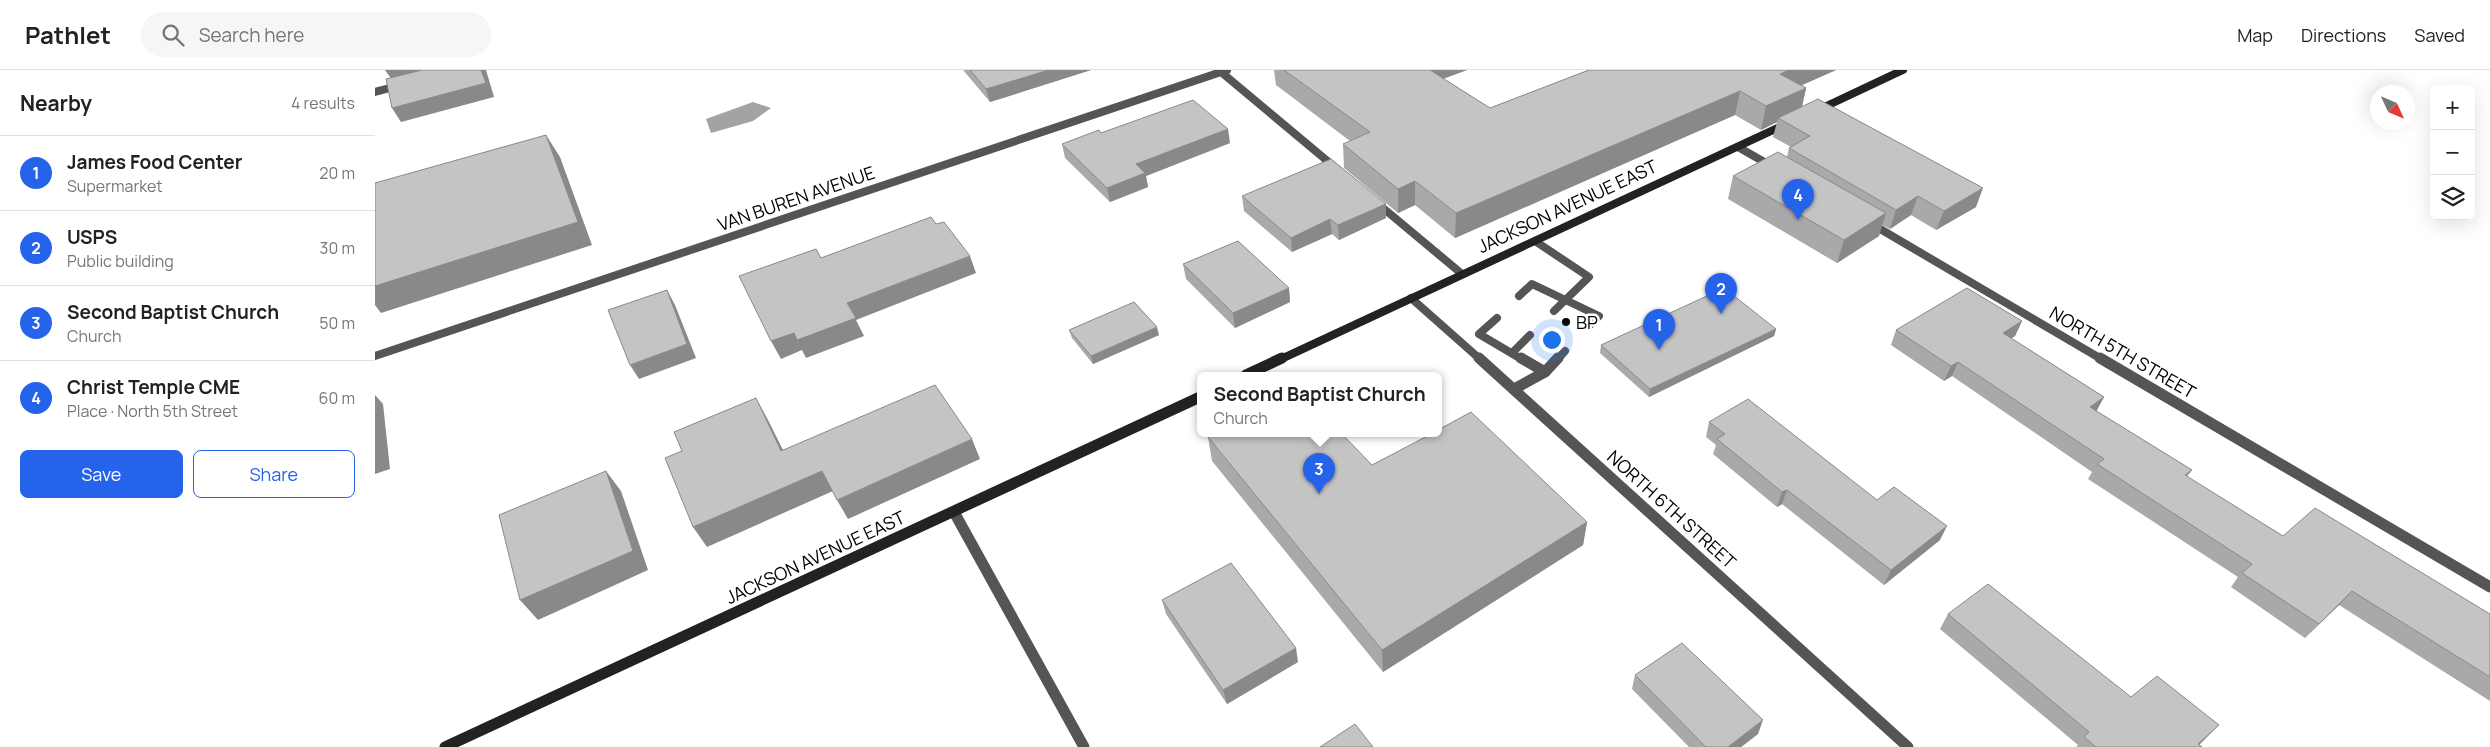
<!DOCTYPE html>
<meta charset="utf-8">
<style>
:root{--surface:#fff;--page:#f6f6f6;--text:#222;--muted:#767676;--line:#e0e0e0;--accent:#2563eb}
body{margin:0;font-family:Manrope,sans-serif;background:var(--page);color:var(--text)}
.controls{position:absolute;right:15px;top:15px;display:grid;overflow:hidden;border-radius:8px;box-shadow:0 5px 20px #0002}
.controls button{width:45px;height:45px;display:grid;place-items:center;padding:0;border:0;border-bottom:1px solid var(--line);background:var(--surface);color:var(--text);font:25px sans-serif}
.compass{position:absolute;left:1995px;top:15px;width:45px;height:45px;border-radius:50%;background:var(--surface);box-shadow:0 5px 20px #0002;rotate:134deg}
.you{position:absolute;left:1176px;top:269px;width:18px;height:18px;margin:-12px;border:4px solid #fff;border-radius:50%;background:#1a73e8;box-shadow:0 0 0 8px #1a73e833}
.badge{display:grid;place-items:center;width:32px;height:32px;border-radius:50%;background:var(--accent);color:#fff;font-size:16px;font-weight:700}
.pin{position:absolute;translate:-50% -41px;filter:drop-shadow(0 1px 2px #0008)}
.pin::after{content:'';position:absolute;top:26px;width:18px;height:15px;background:inherit;clip-path:polygon(0 0,100% 0,50% 100%)}
.popup{position:absolute;left:822px;top:302px;width:245px;height:65px;box-sizing:border-box;display:grid;place-content:center;border-radius:8px;background:var(--surface);filter:drop-shadow(0 1px 4px #0005);font-size:16px;white-space:nowrap;color:var(--muted)}
.popup b{font-size:19px;color:var(--text)}
.popup::after{content:'';position:absolute;left:50%;top:100%;margin-left:-10px;border:10px solid transparent;border-top-color:var(--surface)}
.list{margin:0;padding:0;list-style:none}
h2{display:flex;justify-content:space-between;align-items:center;height:65px;margin:0;padding:0 20px;font-size:21px}
h2 small{font-size:16px;font-weight:400;color:var(--muted)}
.list li{display:grid;grid-template-columns:32px 1fr auto;gap:15px;align-items:center;box-sizing:border-box;height:75px;padding:0 20px;border-top:1px solid var(--line)}
.list b{display:block;font-size:19px;white-space:nowrap}
.list p{margin:0;font-size:16px;white-space:nowrap;color:var(--muted)}
.list em{font-size:16px;font-style:normal;color:var(--muted)}
.actions{display:flex;gap:10px;padding:15px 20px}
.actions a{flex:1;padding:11px 0;border:1px solid var(--accent);border-radius:8px;text-align:center;font-size:18px;color:var(--accent)}
.actions .main{background:var(--accent);color:#fff}
.icon{flex:none;width:28px;height:28px;fill:none;stroke:currentColor;stroke-width:2;stroke-linecap:round;stroke-linejoin:round}
.map{position:relative;flex:none;width:2115px;height:677px;overflow:hidden}
header{display:flex;align-items:center;gap:30px;box-sizing:border-box;height:70px;padding:0 25px;background:var(--surface);border-bottom:1px solid var(--line)}
header strong{font-size:24px}
nav{display:flex;gap:28px;margin-inline-start:auto;font-size:18px}
.search{width:350px;height:45px;background:var(--page);display:flex;align-items:center;gap:12px;box-sizing:border-box;padding:0 18px;border-radius:28px;color:var(--muted);font-size:19px}
main{display:flex}
aside{flex:1;background:var(--surface)}
.map>svg:first-child{display:block}
.water{fill:#a3a3a3}
.lines{fill:none;stroke-linecap:round;stroke-linejoin:round}
.service-far1{stroke:#555;stroke-width:8}
.service{stroke:#555;stroke-width:11}
.minor-far1{stroke:#555;stroke-width:8}
.minor{stroke:#555;stroke-width:11}
.secondary-far1{stroke:#222;stroke-width:8}
.secondary{stroke:#222;stroke-width:11}
.wall{fill:#a9a9a9}
.shaded-wall{fill:#898989}
.building{fill:#c4c4c4;stroke:#898989}
.poi-dot{fill:#000;stroke:#fff;stroke-width:2}
.labels{text-anchor:middle;dominant-baseline:central;stroke-width:5;stroke-linejoin:round;paint-order:stroke}
.street-label{font-size:18px;fill:#000;stroke:#fff}
.poi-label{font-size:18px;fill:#000;stroke:#fff;text-anchor:start}
</style>
<header>
<strong>Pathlet</strong>
<div class="search"><svg class="icon" aria-label="search" viewBox="0 0 24 24"><circle cx="10" cy="10" r="6"/><path d="M15 15l6 6"/></svg>Search here</div>
<nav><a>Map</a><a>Directions</a><a>Saved</a></nav>
</header>
<main>
<aside>
<h2>Nearby<small>4 results</small></h2>
<ul class="list">
<li><span class="badge">1</span><div><b>James Food Center</b><p>Supermarket</p></div><em>20 m</em></li>
<li><span class="badge">2</span><div><b>USPS</b><p>Public building</p></div><em>30 m</em></li>
<li><span class="badge">3</span><div><b>Second Baptist Church</b><p>Church</p></div><em>50 m</em></li>
<li><span class="badge">4</span><div><b>Christ Temple CME</b><p>Place · North 5th Street</p></div><em>60 m</em></li>
</ul>
<div class="actions"><a class="main">Save</a><a>Share</a></div>
</aside>
<div class="map">
<svg width="2115" height="677" viewBox="0 0 2115 677">
<rect width="100%" height="100%" fill="#fff"/>
<!-- water -->
<polygon class="water" points="378,32 396,38 378,51 336,63 331,49"/>
<g class="lines">
<!-- service-far1 -->
<g class="service-far1">
<polyline points="1160,171 1214,207 1179,241"/>
<polyline points="1144,226 1157,214 1224,246 1214,256"/>
<polyline points="1122,248 1104,264 1148,290"/>
<polyline points="1137,283 1155,265"/>
<polyline points="1182,290 1190,281"/>
</g>
<!-- service -->
<g class="service">
<polyline points="1146,288 1170,302"/>
<polyline points="1139,319 1170,302 1183,288"/>
</g>
<!-- minor-far1 -->
<g class="minor-far1">
<polyline points="846,2 962,99"/>
<polyline points="0,22 26,15"/>
<polyline points="1363,77 1398,97"/>
<polyline points="1002,133 1087,204"/>
<polyline points="1495,153 1728,290"/>
<polyline points="1036,228 1106,290"/>
<polyline points="0,286 852,0"/>
</g>
<!-- minor -->
<g class="minor">
<polyline points="1104,288 1533,677"/>
<polyline points="1725,288 2115,517"/>
<polyline points="579,442 709,677"/>
</g>
<!-- secondary-far1 -->
<g class="secondary-far1">
<polyline points="1443,40 1528,0"/>
<polyline points="904,290 1411,54"/>
</g>
<!-- secondary -->
<g class="secondary">
<polyline points="871,305 907,288"/>
<polyline points="70,677 825,327"/>
</g>
</g>
<!-- wall -->
<g class="wall">
<polygon points="588,0 716,0 615,32"/>
<polygon points="899,0 1092,0 1068,9 1115,38 1214,0 1461,0 1427,15 1431,18 1427,37 1601,137 1561,160 1536,145 1515,159 1507,155 1504,166 1462,193 1353,129 1358,106 1412,87 1414,78 1416,77 1398,67 1402,52 1386,60 1360,45 1080,168 1040,135 1023,143 969,98 968,74 975,71 901,15"/>
<polygon points="855,73 771,106 773,117 735,132 690,88 687,74"/>
<polygon points="867,126 1011,148 964,170 957,164 917,182 869,141"/>
<polygon points="808,194 914,218 915,232 860,258 811,209"/>
<polygon points="1647,251 1640,266 1636,268 1729,327 1721,341 1817,400 1812,407 1908,466 2115,544 2115,631 1964,535 1930,568 1856,517 1863,507 1713,409 1717,402 1577,306 1569,311 1516,275 1521,260"/>
<polygon points="1401,259 1399,266 1274,327 1225,283 1226,275"/>
<polygon points="694,260 784,265 718,294 697,268"/>
<polygon points="1334,352 1502,430 1565,470 1509,515 1407,434 1402,437 1338,384 1341,375 1331,367"/>
<polygon points="833,367 997,395 1212,452 1208,475 1008,602 837,391"/>
<polygon points="787,530 923,592 852,634 791,544"/>
<polygon points="1573,544 1756,627 1831,668 1824,675 1827,677 1701,677 1703,675 1565,559"/>
<polygon points="1260,605 1383,664 1366,677 1314,677 1257,619"/>
</g>
<!-- shaded-wall -->
<g class="shaded-wall">
<polygon points="10,0 61,0 18,11"/>
<polygon points="106,0 111,0 119,27 26,52 17,38"/>
<polygon points="674,0 716,0 615,32 611,19"/>
<polygon points="1045,0 1092,0 1045,17"/>
<polygon points="1414,0 1461,0 1400,27 1405,4"/>
<polygon points="1431,18 1426,41 1403,48 1402,52 1386,60 1391,36"/>
<polygon points="1365,21 1360,45 1080,168 1081,143"/>
<polygon points="853,59 855,73 771,106 773,117 735,132 732,118 761,94"/>
<polygon points="171,65 185,87 217,175 6,243 0,235 0,216"/>
<polygon points="1040,111 1040,135 1023,143 1023,119"/>
<polygon points="1608,118 1601,137 1561,160 1569,141"/>
<polygon points="1543,126 1536,145 1515,159 1521,140"/>
<polygon points="1011,134 1011,148 964,170 963,155"/>
<polygon points="1511,143 1504,166 1462,193 1469,170"/>
<polygon points="955,149 957,164 917,182 916,168"/>
<polygon points="595,186 601,203 481,250 489,266 431,288 427,280 406,289 396,271 472,233"/>
<polygon points="914,218 915,232 860,258 858,243"/>
<polygon points="292,220 300,235 321,288 264,309 255,295"/>
<polygon points="1647,251 1640,266 1621,278 1628,263"/>
<polygon points="782,257 784,265 718,294 716,286"/>
<polygon points="1401,259 1399,266 1274,327 1275,319"/>
<polygon points="1583,292 1577,306 1569,311 1576,296"/>
<polygon points="0,325 8,334 15,399 0,404"/>
<polygon points="1729,327 1721,342 1715,337"/>
<polygon points="381,328 392,348 418,400 406,381"/>
<polygon points="597,369 605,389 473,449 462,430"/>
<polygon points="231,401 246,421 273,500 163,550 145,530"/>
<polygon points="447,401 458,421 332,477 318,457"/>
<polygon points="1412,420 1407,434 1402,437 1407,422"/>
<polygon points="1212,452 1208,475 1008,602 1007,580"/>
<polygon points="1572,456 1565,470 1509,515 1516,500"/>
<polygon points="1977,521 1964,535 1930,568"/>
<polygon points="921,578 923,592 852,634 848,620"/>
<polygon points="1388,650 1383,664 1366,677 1353,677"/>
<polygon points="1844,655 1822,677 1820,677"/>
</g>
<!-- building -->
<g class="building">
<polygon points="47,0 106,0 111,13 17,38 11,9"/>
<polygon points="595,0 674,0 611,19"/>
<polygon points="909,0 1055,0 1115,38 1214,0 1414,0 1405,4 1431,18 1391,36 1365,21 1081,143 1040,111 1023,119 968,74 995,62"/>
<polygon points="1443,29 1608,118 1569,141 1543,126 1521,140 1414,78 1435,66 1403,48"/>
<polygon points="818,30 853,59 761,94 770,103 732,118 687,74 724,60 726,63"/>
<polygon points="171,65 203,152 0,216 0,113"/>
<polygon points="1403,82 1511,143 1469,170 1358,106"/>
<polygon points="956,89 1011,134 963,155 955,149 916,168 867,126"/>
<polygon points="556,147 561,154 569,152 595,186 472,233 481,248 422,270 419,263 396,271 364,206 441,179 446,188"/>
<polygon points="863,171 914,218 858,243 808,194"/>
<polygon points="1349,218 1401,259 1275,319 1226,275"/>
<polygon points="1592,218 1647,251 1628,263 1729,327 1715,337 1817,400 1810,405 1908,466 1940,438 2115,544 2115,607 1977,521 1944,554 1867,503 1877,494 1722,394 1729,389 1583,292 1576,296 1521,260"/>
<polygon points="292,220 312,274 255,295 233,240"/>
<polygon points="759,232 782,257 716,286 694,260"/>
<polygon points="560,315 597,369 462,430 447,401 318,457 290,388 307,381 299,362 381,328 406,381"/>
<polygon points="1373,329 1502,430 1519,417 1572,456 1516,500 1412,420 1407,422 1342,369 1350,364 1334,352"/>
<polygon points="1096,342 1212,452 1007,580 833,367 842,363 966,363 997,395 1058,363 1063,363 1063,360"/>
<polygon points="231,401 258,481 145,530 124,445"/>
<polygon points="856,493 921,578 848,620 787,530"/>
<polygon points="1613,514 1756,627 1782,606 1844,655 1823,674 1827,677 1721,677 1709,667 1714,662 1573,544"/>
<polygon points="1307,573 1388,650 1353,677 1331,677 1260,605"/>
<polygon points="980,654 998,677 945,677"/>
</g>
<!-- markers -->
<circle class="poi-dot" cx="1191" cy="252" r="5"/>
<g class="labels">
<!-- street labels -->
<g class="street-label">
<text transform="translate(421 128) rotate(-19)">VAN BUREN AVENUE</text>
<text transform="translate(1192 136) rotate(-25)">JACKSON AVENUE EAST</text>
<text transform="translate(1748 282) rotate(30)">NORTH 5TH STREET</text>
<text transform="translate(1297 439) rotate(42)">NORTH 6TH STREET</text>
<text transform="translate(440 487) rotate(-25)">JACKSON AVENUE EAST</text>
</g>
<!-- poi labels -->
<g class="poi-label">
<text x="1201" y="252">BP</text>
</g>
</g>
</svg>
<div class="controls">
<button>+</button>
<button>−</button>
<button><svg class="icon" aria-label="layers" viewBox="0 0 24 24"><path d="M12 4l9 5-9 5-9-5zM3 14l9 5 9-5"/></svg></button>
</div>
<svg class="compass" viewBox="-18 -18 36 36"><path d="M0-13l5 13h-10z" fill="#e53935"/><path d="M0 13l5-13h-10z" fill="#767676"/></svg>
<div class="you"></div>
<div class="pin badge" style="left:1284px;top:280px">1</div>
<div class="pin badge" style="left:1346px;top:244px">2</div>
<div class="pin badge" style="left:944px;top:424px">3</div>
<div class="popup"><b>Second Baptist Church</b>Church</div>
<div class="pin badge" style="left:1423px;top:150px">4</div>
</div>
</main>
